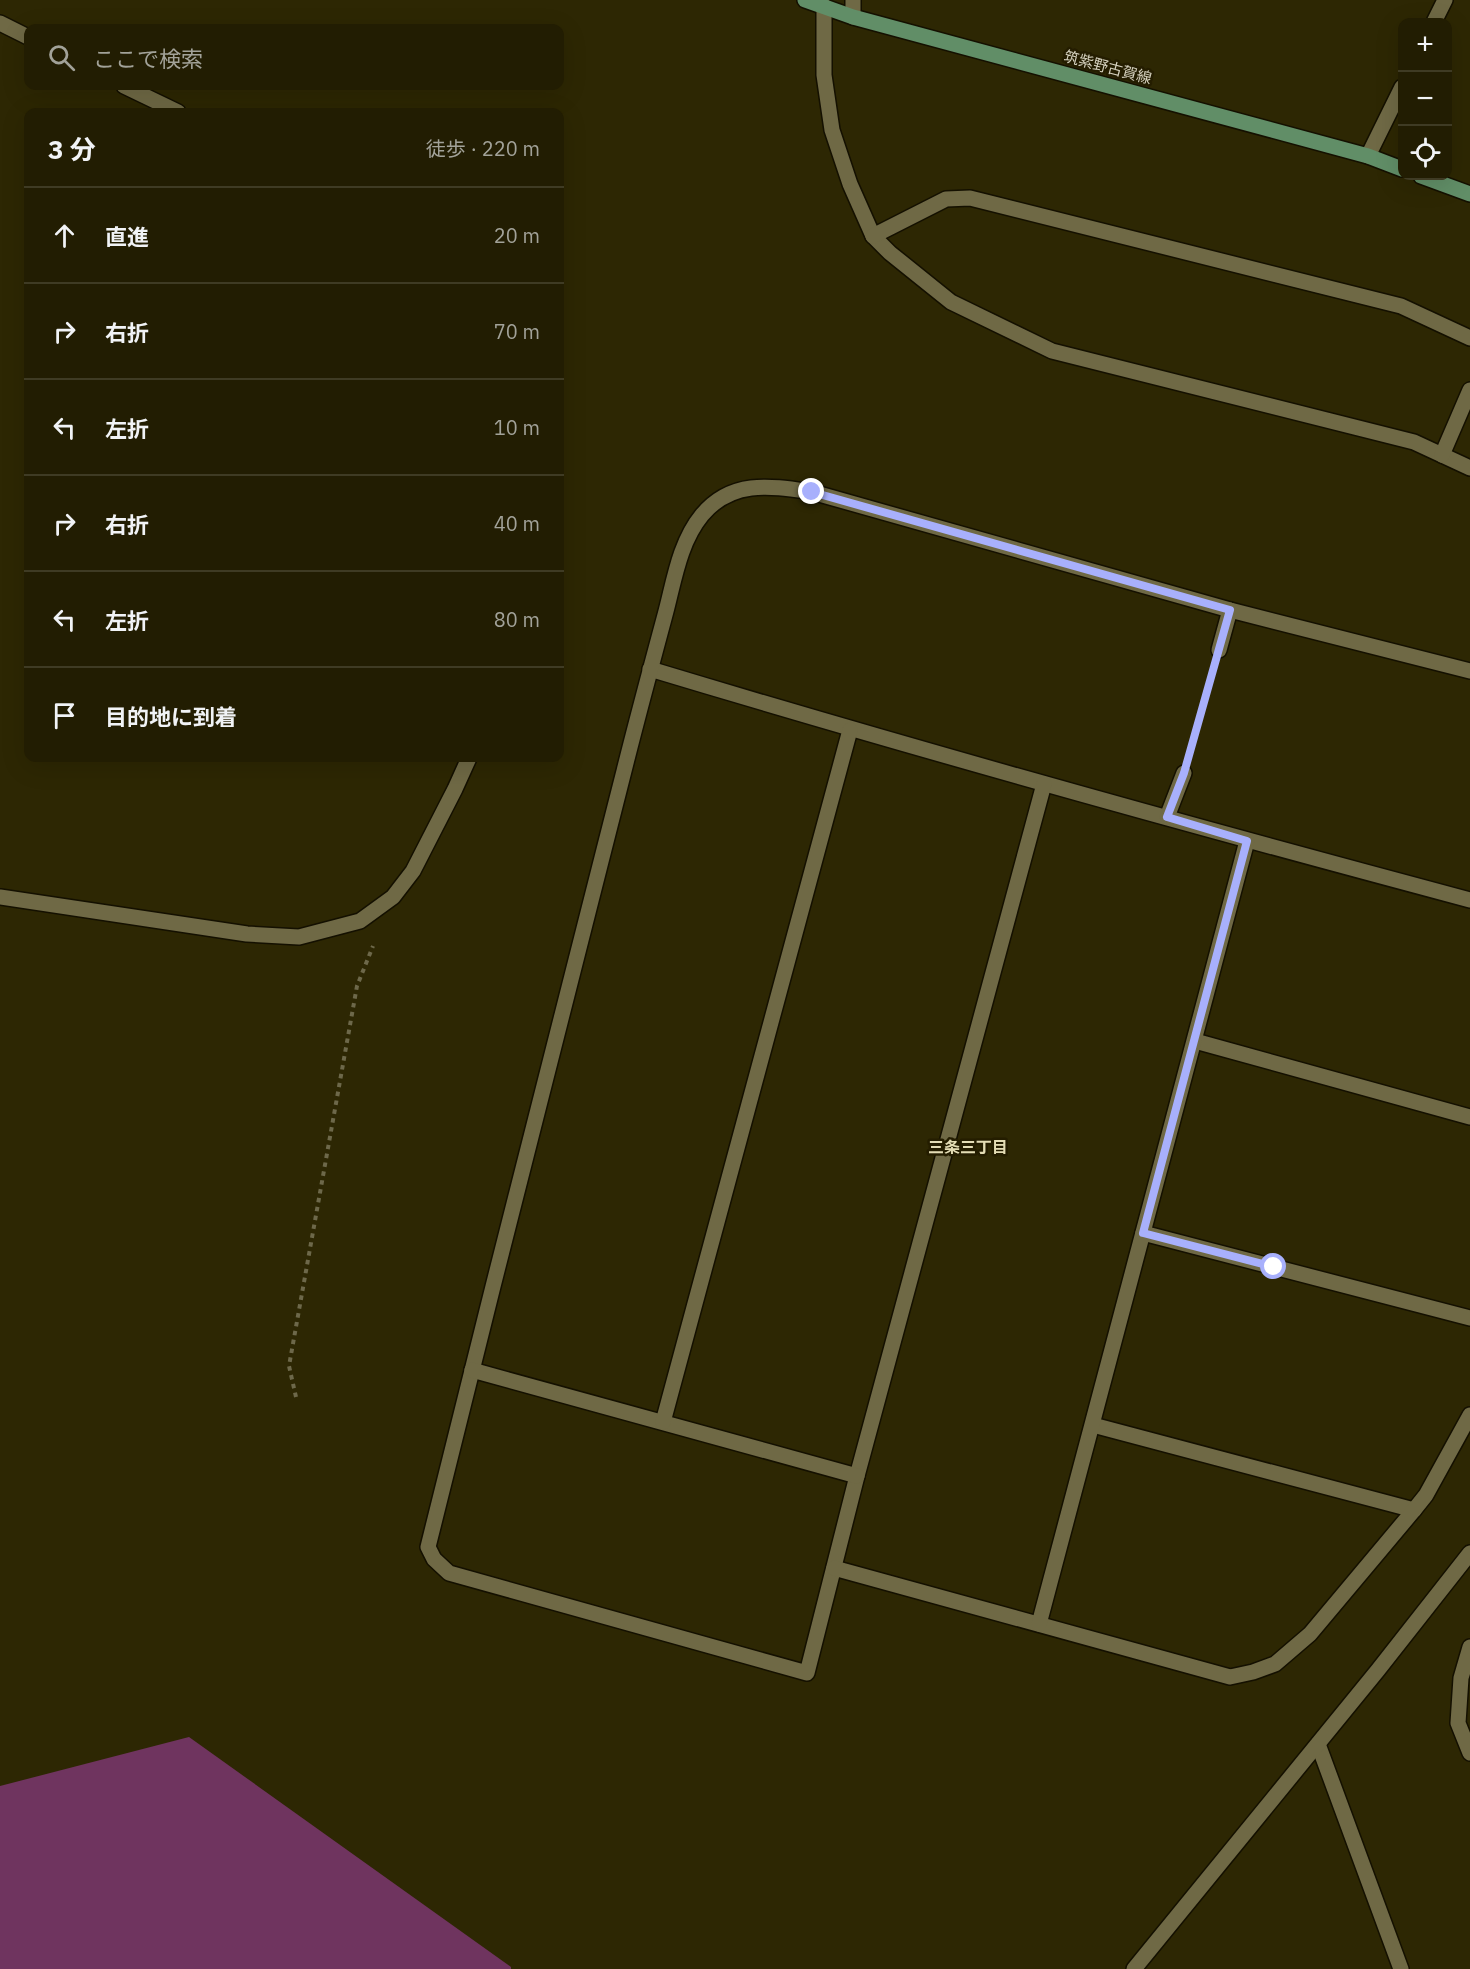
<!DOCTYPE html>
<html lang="ja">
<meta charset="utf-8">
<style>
:root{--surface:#221d02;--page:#2a260c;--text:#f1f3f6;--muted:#a2a299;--line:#3f3b24}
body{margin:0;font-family:"IBM Plex Sans","Noto Sans JP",sans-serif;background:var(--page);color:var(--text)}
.controls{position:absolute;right:18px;top:18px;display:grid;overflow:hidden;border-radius:12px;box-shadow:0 6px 24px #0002}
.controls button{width:54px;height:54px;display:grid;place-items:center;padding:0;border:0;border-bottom:2px solid var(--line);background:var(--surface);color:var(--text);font:30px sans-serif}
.stop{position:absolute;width:18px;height:18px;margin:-14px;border:4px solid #a8b0fc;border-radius:50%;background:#fff}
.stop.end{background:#a8b0fc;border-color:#fff;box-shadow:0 2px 6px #0008}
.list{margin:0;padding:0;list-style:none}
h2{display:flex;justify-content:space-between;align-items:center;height:78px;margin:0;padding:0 24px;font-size:26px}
h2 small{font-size:20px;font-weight:400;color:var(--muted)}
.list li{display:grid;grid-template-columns:39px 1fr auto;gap:18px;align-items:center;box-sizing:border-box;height:96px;padding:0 24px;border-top:2px solid var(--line)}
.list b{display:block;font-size:22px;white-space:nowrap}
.list em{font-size:20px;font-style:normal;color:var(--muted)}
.icon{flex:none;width:33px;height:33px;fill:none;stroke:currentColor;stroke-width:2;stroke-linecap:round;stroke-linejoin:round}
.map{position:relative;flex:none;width:1470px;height:1969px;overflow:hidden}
.search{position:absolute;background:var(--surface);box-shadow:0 6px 24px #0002;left:24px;top:24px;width:540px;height:66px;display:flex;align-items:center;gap:15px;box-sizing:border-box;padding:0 21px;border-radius:12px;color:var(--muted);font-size:22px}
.panel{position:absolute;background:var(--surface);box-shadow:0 6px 24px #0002;left:24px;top:108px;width:540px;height:654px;border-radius:12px}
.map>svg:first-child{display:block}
.forest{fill:#6f345f}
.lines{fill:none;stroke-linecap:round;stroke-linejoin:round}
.lane-casing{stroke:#141000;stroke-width:18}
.street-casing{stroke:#141000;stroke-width:18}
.primary-casing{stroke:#141000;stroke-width:18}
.path{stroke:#6d684a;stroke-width:4;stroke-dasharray:4.5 4.5;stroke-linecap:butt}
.lane{stroke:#6f6945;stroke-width:15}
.street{stroke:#6f6945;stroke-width:15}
.primary{stroke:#618e67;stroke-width:15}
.route{stroke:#a8b0fc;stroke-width:8}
.labels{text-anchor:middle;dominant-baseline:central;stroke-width:5;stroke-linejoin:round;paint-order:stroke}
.street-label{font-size:15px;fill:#d6d2bf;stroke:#241d00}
.neighbourhood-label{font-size:16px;font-weight:bold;fill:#e4ddb5;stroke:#241d00}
</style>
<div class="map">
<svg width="1470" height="1969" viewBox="0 0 1470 1969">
<rect width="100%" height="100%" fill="#2d2703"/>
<!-- forest -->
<polygon class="forest" points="189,1737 511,1967 511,1969 0,1969 0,1786"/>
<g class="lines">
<!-- lane casing -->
<g class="lane-casing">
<g id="lane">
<polyline points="0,23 28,37"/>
<polyline points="124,86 178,112"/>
<polyline points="0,897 247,934 299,937 360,921 393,897 413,871 455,789 469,758"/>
</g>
</g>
<!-- street casing -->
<g class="street-casing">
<g id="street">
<polyline points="824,6 824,75 832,130 850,184 873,236 890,253 951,302 1052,351 1414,442 1470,468"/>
<polyline points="853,17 853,0"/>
<polyline points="1434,22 1445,0"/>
<polyline points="1368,156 1402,87"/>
<polyline points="873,236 946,199 970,198 1401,306 1470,338"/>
<polyline points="1442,455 1470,390"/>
<polyline points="1219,650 1230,610"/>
<path d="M650,669c272,82 546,158 820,231"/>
<path d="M1044,784l-187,692 -50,197 -358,-100 -15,-14 -6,-12c64,-259 130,-518 196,-776 13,-52 27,-104 41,-156 9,-33 14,-72 37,-100 30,-36 69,-29 110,-23l418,118 240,61"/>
<polyline points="1167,817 1184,773"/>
<polyline points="1195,1041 1470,1117"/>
<polyline points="1143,1233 1470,1318"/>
<polyline points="472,1370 857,1476"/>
<polyline points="663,1422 850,730"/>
<polyline points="1093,1425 1414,1510"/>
<polyline points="834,1568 1230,1677 1253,1672 1275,1664 1310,1634 1414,1510 1426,1495 1470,1415"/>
<polyline points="1039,1624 1247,841"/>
<polyline points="1470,1647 1461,1678 1458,1723 1470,1753"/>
<polyline points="1318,1744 1401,1969"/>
<polyline points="1134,1969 1378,1670 1470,1553"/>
</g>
</g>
<!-- primary casing -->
<g class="primary-casing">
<g id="primary">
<polyline points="805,0 853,17 1368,156 1402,169"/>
<polyline points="1421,176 1470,194"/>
</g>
</g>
<!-- path -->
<g class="path">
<polyline points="1191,747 1212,674"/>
<polyline points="296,1397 289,1366 357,986 373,946"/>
</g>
<!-- lane -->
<use href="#lane" class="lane"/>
<!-- street -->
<use href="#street" class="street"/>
<!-- primary -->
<use href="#primary" class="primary"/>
</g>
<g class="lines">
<!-- route -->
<polyline class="route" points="812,492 1230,610 1184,773 1167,817 1247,841 1143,1233 1274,1267"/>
</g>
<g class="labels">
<!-- street labels -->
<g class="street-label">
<text transform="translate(1108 67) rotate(15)">筑紫野古賀線</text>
</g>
<!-- neighbourhood labels -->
<g class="neighbourhood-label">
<text x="968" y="1147">三条三丁目</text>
</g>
</g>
</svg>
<div class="controls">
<button>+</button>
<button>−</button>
<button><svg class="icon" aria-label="locate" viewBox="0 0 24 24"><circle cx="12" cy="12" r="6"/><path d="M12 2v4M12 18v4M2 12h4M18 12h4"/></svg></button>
</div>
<div class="stop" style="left:1274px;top:1267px"></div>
<div class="stop end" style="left:812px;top:492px"></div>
<div class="search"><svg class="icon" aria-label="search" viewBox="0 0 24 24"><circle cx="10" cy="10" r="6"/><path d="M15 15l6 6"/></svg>ここで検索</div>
<section class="panel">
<h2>3 分<small>徒歩 · 220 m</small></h2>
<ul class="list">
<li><svg class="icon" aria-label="ahead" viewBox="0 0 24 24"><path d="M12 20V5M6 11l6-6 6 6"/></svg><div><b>直進</b></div><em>20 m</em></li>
<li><svg class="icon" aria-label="right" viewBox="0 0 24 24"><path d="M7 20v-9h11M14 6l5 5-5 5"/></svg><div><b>右折</b></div><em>70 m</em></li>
<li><svg class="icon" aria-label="left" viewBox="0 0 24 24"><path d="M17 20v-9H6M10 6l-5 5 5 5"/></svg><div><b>左折</b></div><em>10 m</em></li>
<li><svg class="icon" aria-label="right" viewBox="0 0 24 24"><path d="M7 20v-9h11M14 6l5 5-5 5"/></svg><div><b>右折</b></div><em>40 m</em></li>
<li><svg class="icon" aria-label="left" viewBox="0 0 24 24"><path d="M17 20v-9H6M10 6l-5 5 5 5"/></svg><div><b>左折</b></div><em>80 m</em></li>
<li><svg class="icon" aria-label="arrive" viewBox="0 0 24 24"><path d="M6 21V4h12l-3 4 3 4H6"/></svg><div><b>目的地に到着</b></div></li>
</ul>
</section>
</div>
